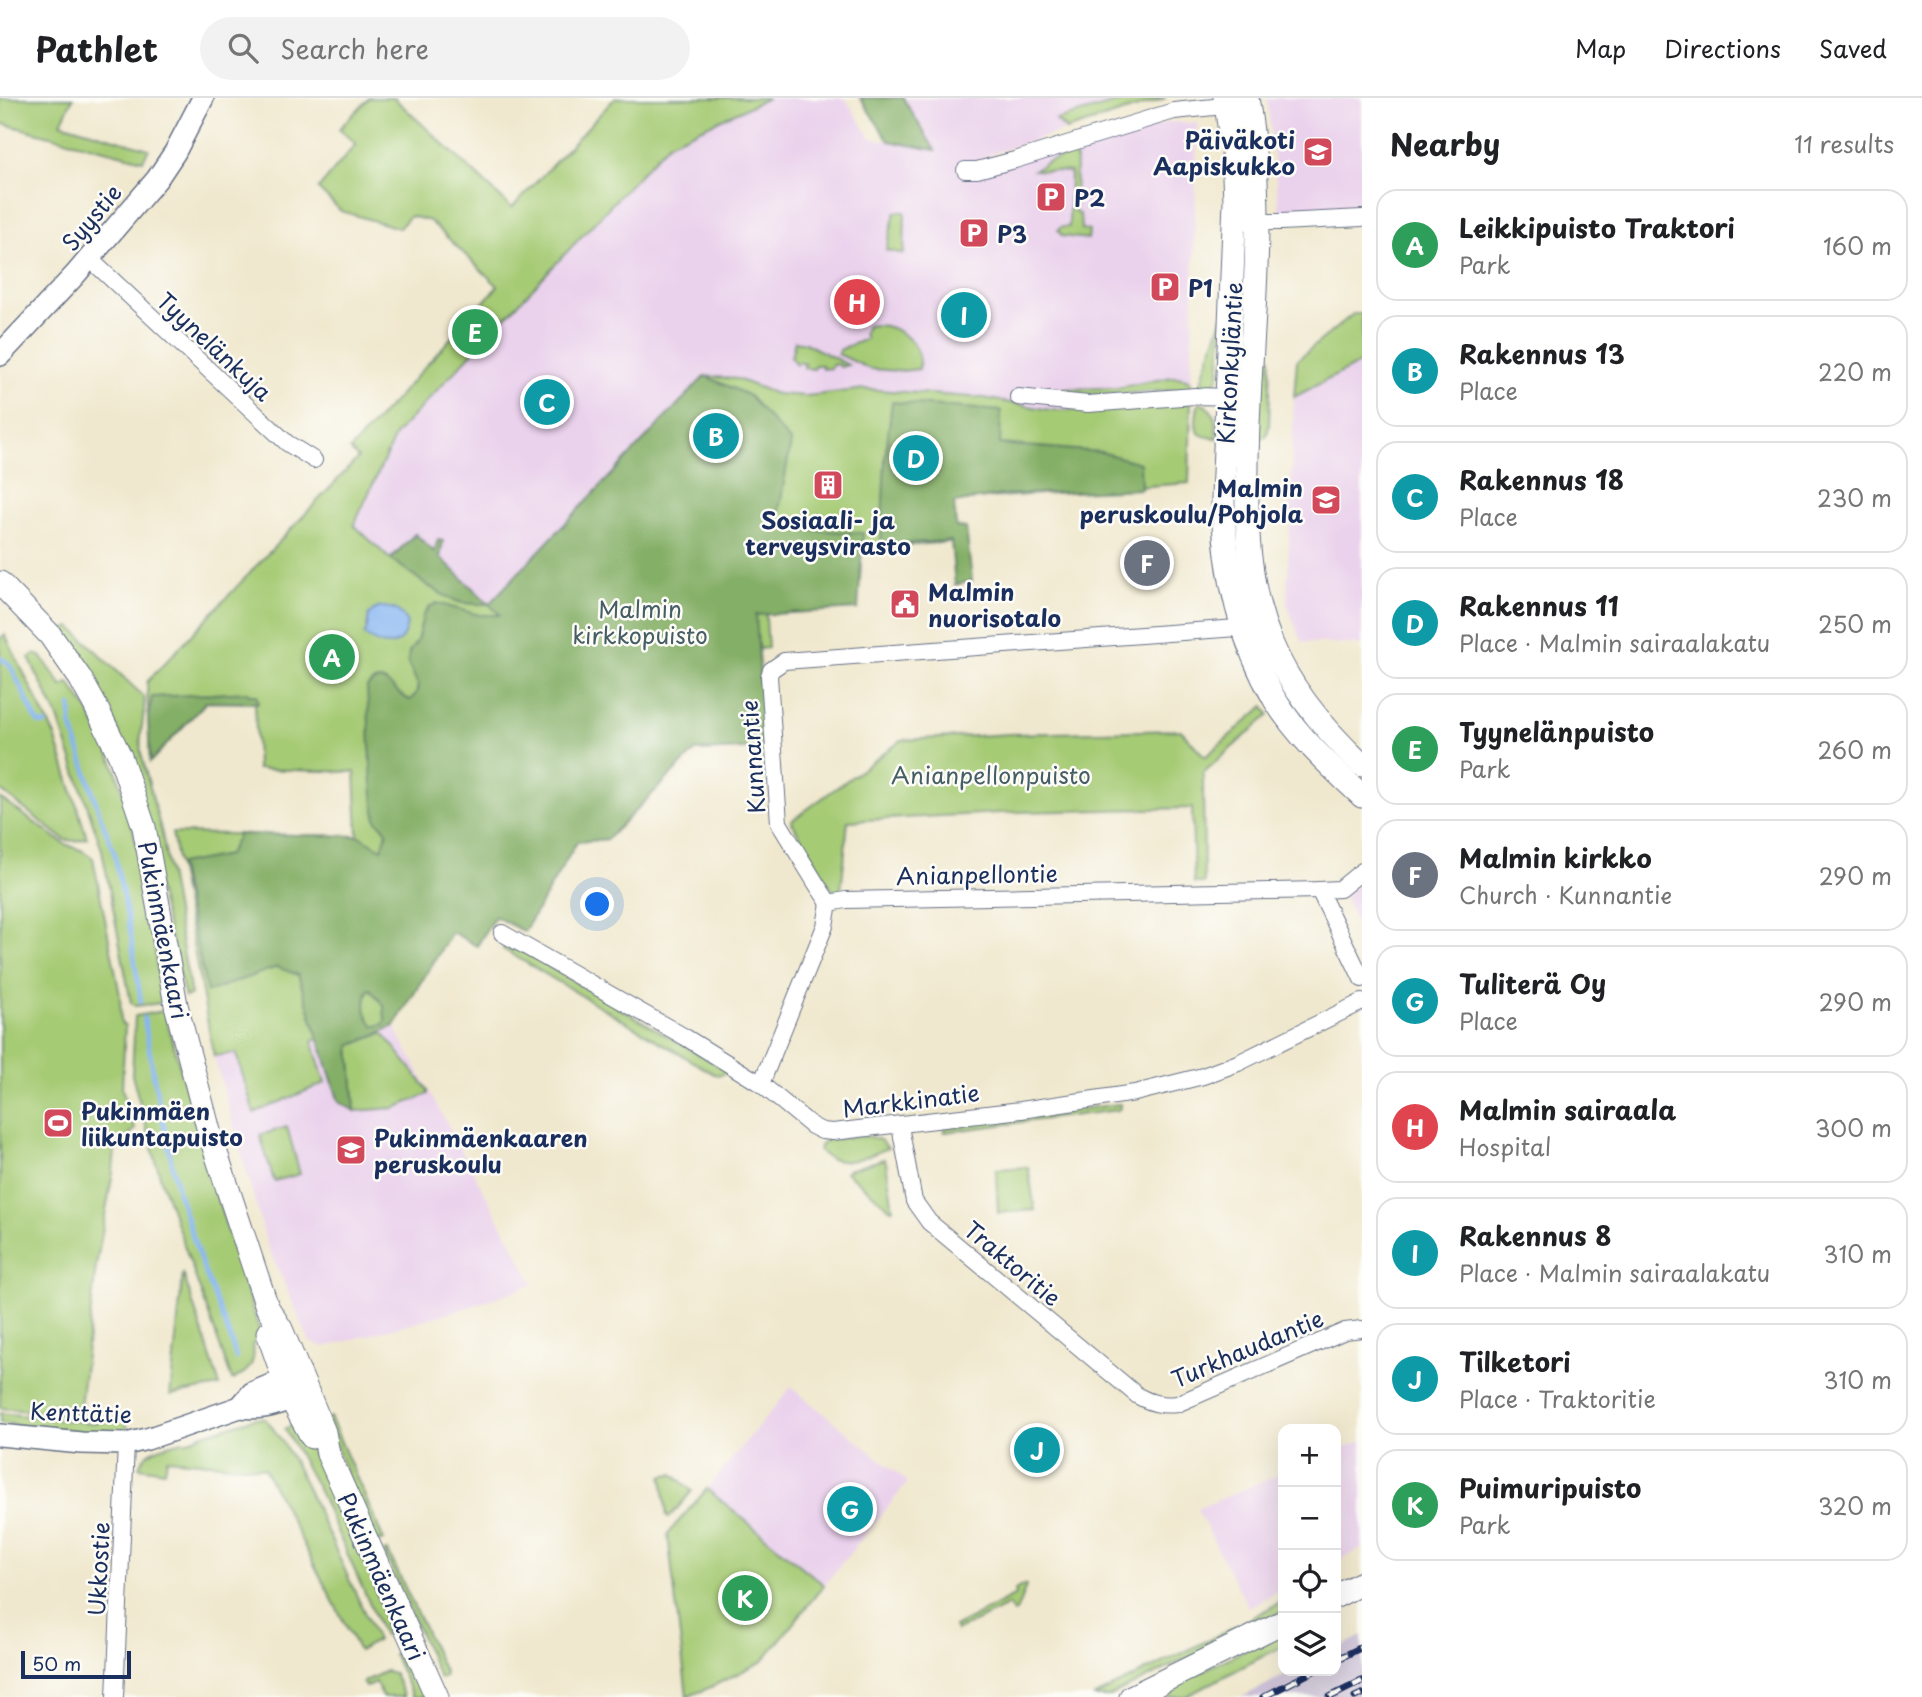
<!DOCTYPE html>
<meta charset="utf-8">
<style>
:root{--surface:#fff;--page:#f2f2f2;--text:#202124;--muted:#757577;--line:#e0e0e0;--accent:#0b8043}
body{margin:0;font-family:"Playpen Sans",sans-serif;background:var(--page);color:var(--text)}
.controls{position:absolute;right:21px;bottom:21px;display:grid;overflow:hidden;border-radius:14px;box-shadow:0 7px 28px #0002}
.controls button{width:63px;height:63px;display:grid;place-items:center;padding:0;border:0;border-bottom:2px solid var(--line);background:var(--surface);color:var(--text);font:35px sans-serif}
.scale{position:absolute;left:21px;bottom:18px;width:110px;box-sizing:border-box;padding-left:7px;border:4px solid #1b2f5e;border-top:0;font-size:19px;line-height:24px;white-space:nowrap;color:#1b2f5e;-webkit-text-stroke:5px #fdfcf7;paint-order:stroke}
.you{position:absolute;left:598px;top:807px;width:24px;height:24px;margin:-18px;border:5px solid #fff;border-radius:50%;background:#1a73e8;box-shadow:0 0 0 10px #1a73e833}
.badge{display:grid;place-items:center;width:46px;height:46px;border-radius:50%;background:var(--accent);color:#fff;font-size:23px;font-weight:700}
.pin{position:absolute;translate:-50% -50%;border:4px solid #fff;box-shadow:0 2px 7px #0006}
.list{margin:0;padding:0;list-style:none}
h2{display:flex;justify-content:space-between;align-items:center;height:91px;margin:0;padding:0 28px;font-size:30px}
h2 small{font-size:23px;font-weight:400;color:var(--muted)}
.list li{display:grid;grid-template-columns:46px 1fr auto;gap:21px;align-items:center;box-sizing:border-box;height:112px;margin:0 14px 14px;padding:0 14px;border:2px solid var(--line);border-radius:21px}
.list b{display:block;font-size:26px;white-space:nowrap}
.list p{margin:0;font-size:23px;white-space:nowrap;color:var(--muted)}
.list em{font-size:23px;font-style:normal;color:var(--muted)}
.icon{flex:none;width:38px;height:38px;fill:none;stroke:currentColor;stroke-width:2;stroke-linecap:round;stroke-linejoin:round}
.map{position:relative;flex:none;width:1362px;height:1599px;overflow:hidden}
header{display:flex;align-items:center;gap:42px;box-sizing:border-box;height:98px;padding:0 35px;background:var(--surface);border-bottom:2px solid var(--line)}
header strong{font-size:33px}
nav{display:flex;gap:38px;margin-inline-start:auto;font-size:24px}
.search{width:490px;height:63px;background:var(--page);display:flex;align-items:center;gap:18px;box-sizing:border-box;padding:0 24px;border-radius:38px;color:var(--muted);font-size:26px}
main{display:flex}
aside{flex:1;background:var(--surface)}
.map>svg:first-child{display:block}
.built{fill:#ead1ec}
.industrial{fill:#cabfd6}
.green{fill:#a6cb75;stroke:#607d6a;stroke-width:2}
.forest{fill:#84af66;stroke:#506f62;stroke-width:2;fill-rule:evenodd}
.water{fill:#86b6f2;stroke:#5072a8;stroke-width:2}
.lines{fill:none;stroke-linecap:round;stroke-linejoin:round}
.stream{stroke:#86b6f2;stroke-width:4.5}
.minor-casing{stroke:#667085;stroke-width:18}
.tertiary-casing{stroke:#667085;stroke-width:24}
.secondary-casing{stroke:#667085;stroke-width:25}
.minor{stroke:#fff;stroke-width:16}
.tertiary{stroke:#fff;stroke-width:21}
.secondary{stroke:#fff;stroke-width:23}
.rail-casing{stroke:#1b2f5e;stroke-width:7}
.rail{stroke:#fdfcf7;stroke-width:4.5;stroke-dasharray:13;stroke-linecap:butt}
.labels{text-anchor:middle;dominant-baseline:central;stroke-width:5;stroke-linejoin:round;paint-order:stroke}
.poi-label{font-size:23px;font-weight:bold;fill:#1b2f5e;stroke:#fdfcf7;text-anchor:start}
.street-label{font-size:23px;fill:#1b2f5e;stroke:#fdfcf7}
.park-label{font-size:23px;fill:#455e65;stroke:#fdfcf7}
</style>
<header>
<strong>Pathlet</strong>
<div class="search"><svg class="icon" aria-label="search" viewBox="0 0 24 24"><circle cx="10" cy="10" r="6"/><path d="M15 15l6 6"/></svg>Search here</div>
<nav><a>Map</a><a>Directions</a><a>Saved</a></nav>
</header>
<main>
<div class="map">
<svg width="1362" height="1599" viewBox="0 0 1362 1599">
<rect width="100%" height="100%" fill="#fdfcf7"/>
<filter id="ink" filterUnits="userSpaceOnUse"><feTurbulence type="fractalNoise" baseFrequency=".0143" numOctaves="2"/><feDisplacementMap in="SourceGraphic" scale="14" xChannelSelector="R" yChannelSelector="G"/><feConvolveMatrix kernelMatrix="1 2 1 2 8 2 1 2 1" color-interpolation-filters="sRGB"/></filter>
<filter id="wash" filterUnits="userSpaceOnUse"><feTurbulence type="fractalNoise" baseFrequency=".00686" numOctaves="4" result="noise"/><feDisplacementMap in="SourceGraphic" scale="28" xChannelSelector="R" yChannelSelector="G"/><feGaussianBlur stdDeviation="1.57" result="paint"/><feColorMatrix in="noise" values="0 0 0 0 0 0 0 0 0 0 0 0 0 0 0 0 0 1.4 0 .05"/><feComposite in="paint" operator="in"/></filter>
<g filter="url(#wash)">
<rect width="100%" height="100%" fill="#f0e8ce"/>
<!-- built -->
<g class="built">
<polygon points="768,0 845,0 871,40 888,43 860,0 1166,0 981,59 1093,48 1169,24 1197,25 1191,292 1091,312 1050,312 984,300 865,291 806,298 776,296 737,281 705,278 489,506 415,436 391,461 354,427 396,336 669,45"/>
<polygon points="1267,0 1362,0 1362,109 1280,117"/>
<polygon points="1362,264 1362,547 1302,544 1287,506 1294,299"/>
<polygon points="1362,782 1362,837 1344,798"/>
<polygon points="394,928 534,1186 466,1210 325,1249 310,1244 267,1146 214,958"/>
<polygon points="791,1289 908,1384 824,1487 707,1391"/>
<polygon points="1362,1343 1362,1450 1336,1464 1336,1353"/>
<polygon points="1283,1375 1283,1491 1248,1509 1197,1411"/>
</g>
<!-- industrial -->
<polygon class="industrial" points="1362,1538 1362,1599 1242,1599 1293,1573 1336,1573 1336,1551"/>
<!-- green -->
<g class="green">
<polygon points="0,0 73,0 61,25 149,51 143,62 0,25"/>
<polygon points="369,0 394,0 512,110 615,0 768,0 669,45 396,336 354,427 390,461 415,436 489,506 705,278 737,281 776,296 806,298 865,291 984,300 1050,312 1091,312 1191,305 1189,385 947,403 950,444 762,459 768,550 758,551 765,650 695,653 607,741 577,744 524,834 495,818 477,848 452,834 394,928 312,942 325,985 254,1015 236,955 214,958 172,735 358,738 355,674 257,671 255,605 206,604 150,664 147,584 358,360 350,352 498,188 430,123 410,118 399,130 341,113 318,91 356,46 339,31"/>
<polygon points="1133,0 1166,0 1066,32 1056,22"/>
<polygon points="1076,55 1075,115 1080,116 1081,131 1089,133 1088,141 1062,138 1058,132 1061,129 1069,129 1070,74 1034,72 1047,64"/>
<polygon points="895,114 905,114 904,156 886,152"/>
<polygon points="1353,216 1362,216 1362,264 1294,299 1297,262"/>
<polygon points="1223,218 1219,279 1212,288 1200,291 1204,273"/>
<path d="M875,227c23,0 49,19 44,44l-18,2 -31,-2 -32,-15 1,-4 27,-11 -2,-6 3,-7z"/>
<polygon points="795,243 805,245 848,267 840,269 839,266 832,267 831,270 822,271 822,267 815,267 814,271 804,270 805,266 798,264 796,267 791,259"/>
<polygon points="1266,260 1271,260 1269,328 1266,339 1256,340 1260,273"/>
<path d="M1172,279c6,0 14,0 19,5l-1,7 -85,6 -58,-1 1,-4 2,-1 67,-1z"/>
<path d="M1199,304c17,7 17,19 18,36 -5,-1 -14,0 -18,-5 -6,-7 -2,-23 0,-31z"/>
<path d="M71,529l73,70c2,19 -6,36 -3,56l21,81 29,161 -6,2 -67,-267 -29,-60 -26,-40z"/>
<polygon points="5,537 55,638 87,740 76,743 65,742 0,692 0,540"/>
<polygon points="34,556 41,558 62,588 69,585 88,612 113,664 130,715 147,799 162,905 135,908 131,905 102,752 57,617 29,560"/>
<polygon points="1264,608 1269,617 1203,675 1204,785 1194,785 1192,710 1018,714 848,723 841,793 833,793 791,723 902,642 1010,636 1181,632 1205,659"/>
<polygon points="0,700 65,746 83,753 93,760 120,897 121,925 125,928 122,991 135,1031 115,1052 113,1074 96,1168 79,1318 0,1310"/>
<polygon points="504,848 513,848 728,973 721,977 714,976 503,851"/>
<path d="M164,913l51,180 48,150 -10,3c3,20 -4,28 -21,36l-71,-200 -29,-105 3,-59z"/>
<polygon points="383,935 428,992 428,996 395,1010 355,1013 350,948"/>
<polygon points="1120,1006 1120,1010 1118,1012 944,1034 944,1029"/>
<polygon points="287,1029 300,1076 274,1083 260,1037"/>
<path d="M867,1038l13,4 8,8c-23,9 -48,23 -69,3l1,-5 5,-6z"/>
<polygon points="884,1061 886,1064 893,1111 891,1111 846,1074 848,1072"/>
<polygon points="1028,1069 1035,1112 998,1115 996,1071"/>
<polygon points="183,1175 220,1288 170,1297"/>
<polygon points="0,1315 93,1325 126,1320 128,1335 94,1335 0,1325"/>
<polygon points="330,1319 384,1442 377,1444 351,1387 326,1321"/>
<path d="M255,1320l10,1 4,4 15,21 20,37 73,159 -18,11 -95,-183 -97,-9 -2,12 -26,-4c6,-19 27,-21 44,-26h5l13,-6z"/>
<polygon points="296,1325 329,1385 393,1527 391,1532 384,1538 319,1393 285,1331"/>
<polygon points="673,1376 692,1393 669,1420 667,1419 662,1379 664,1377"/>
<polygon points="707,1391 824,1487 763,1563 711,1589 687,1599 668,1437 670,1433"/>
<polygon points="388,1453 445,1575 444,1579 440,1581 384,1454"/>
<polygon points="1024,1487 1026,1488 1016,1514 1013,1515 1009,1507 956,1533 954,1529 1016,1497 1015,1492"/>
<polygon points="1283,1503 1283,1513 1109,1599 1093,1599 1225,1534"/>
<polygon points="1283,1533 1283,1548 1185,1599 1150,1599"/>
<polygon points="402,1551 406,1552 428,1599 413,1599 393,1556"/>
<polygon points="386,1573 394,1575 404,1599 383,1599 375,1584 365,1589 363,1586 365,1583"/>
</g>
<!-- forest -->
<g class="forest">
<polygon points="860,0 903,0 935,52 889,43"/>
<path d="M705,278l43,19 43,47 -15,86 87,5 -5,76 -102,6 9,133 -70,3 -88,88 -30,3 -53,90 -29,-16 -18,30 -25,-14 -58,94 -44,20 5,65 -16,-9 -41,-127 -21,-8 -70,25 -28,-128 49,-9 11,-21 120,2 23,13 5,-18 -11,-11 -4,-35 -5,-98c17,-20 27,8 43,13l6,-6 2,-9 -10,-22 1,-11 8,-11 6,-25 6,-9 8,-4 42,12h21l-11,-11c-11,0 -23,1 -33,-3 -24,-10 -45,-28 -65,-42l24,-25 19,18 4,-12 5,1 -3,16 49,47zM370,891l14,17 1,16 -3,3 -8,1c-10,-13 -11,-20 -6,-36z"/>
<polygon points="892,304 1001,313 1000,346 1101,354 1140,365 1141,391 1002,397 954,405 956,429 966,430 972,483 955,487 951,443 881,446 885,361"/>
<polygon points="248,594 249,597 257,597 258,605 206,604 150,664 148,619 152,599"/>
</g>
<!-- water -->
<path class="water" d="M381,509c13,0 21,4 26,16 -4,28 -24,26 -43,12 9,-13 -4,-21 17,-28z"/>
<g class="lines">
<!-- stream -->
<g class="stream">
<polyline points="0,560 8,565 13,573 38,625 45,626"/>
<polyline points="71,608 71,626 101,720 114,754 130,832 141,904"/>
<polyline points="144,920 155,986 178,1094 202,1167 231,1242 236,1260"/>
</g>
</g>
</g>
<g filter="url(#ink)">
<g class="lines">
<!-- minor casing -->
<g class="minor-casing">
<g id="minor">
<polyline points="965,72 977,72 1015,62 1174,13 1234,7"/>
<polyline points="1248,124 1281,124 1362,120"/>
<polyline points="90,161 287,345 314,362"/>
<polyline points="1018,299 1088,306 1195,298 1236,299"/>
<polyline points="1319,792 1362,881"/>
<polyline points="829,805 817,787 779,725 769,578 771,572 784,563 1251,529"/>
<polyline points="502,835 685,939 761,986 812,1028 822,1033 833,1034 1021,1012 1135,995 1203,978 1238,965 1362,904"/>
<polyline points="761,986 825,828 829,805 846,802 1319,792 1340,791 1362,773"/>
<path d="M900,1028l14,75 15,21 209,174c13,7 24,10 39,8l168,-73 17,-2"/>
<polyline points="115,1599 126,1346"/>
</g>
</g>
<!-- tertiary casing -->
<g class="tertiary-casing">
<g id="tertiary">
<polyline points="0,257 75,177 157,81 175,54 203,0"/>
<polyline points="240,1309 252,1295 283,1282 300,1288"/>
<path d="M0,1337l81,8 45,1 21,-5 93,-32c25,3 43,-3 64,-17"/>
</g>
</g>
<!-- secondary casing -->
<g class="secondary-casing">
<g id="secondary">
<path d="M1225,0l8,54 2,49 -12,297c1,71 16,140 52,202 22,36 56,67 87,96"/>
<path d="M1247,0c22,122 1,244 0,366 -1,61 0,121 24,178 19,47 54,88 91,123"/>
<polyline points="0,485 50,537 80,580 95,607 120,658 144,729 176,907 210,1037 267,1209 281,1231 324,1334 328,1356 437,1599"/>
<polyline points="268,1235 291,1301 312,1339"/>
<polyline points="1336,1498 1362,1485"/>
<polyline points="1131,1599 1283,1524"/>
</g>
</g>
<!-- minor -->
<use href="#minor" class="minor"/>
<!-- tertiary -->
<use href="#tertiary" class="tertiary"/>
<!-- secondary -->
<use href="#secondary" class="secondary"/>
<!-- rail casing -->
<g class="rail-casing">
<g id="rail">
<polyline points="1336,1562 1362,1549"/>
<polyline points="1263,1599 1314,1573"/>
<polyline points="1330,1599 1362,1583"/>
<polyline points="1355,1599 1362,1596"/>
</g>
</g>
<!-- rail -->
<use href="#rail" class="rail"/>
</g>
</g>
<!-- icons -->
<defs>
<g id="school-square" transform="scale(1.575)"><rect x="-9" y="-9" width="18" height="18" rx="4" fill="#d1495b" stroke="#fdfcf7"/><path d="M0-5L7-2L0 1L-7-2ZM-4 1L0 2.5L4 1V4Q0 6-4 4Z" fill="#fff"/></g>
<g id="parking-square" transform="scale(1.575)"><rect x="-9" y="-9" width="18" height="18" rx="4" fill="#d1495b" stroke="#fdfcf7"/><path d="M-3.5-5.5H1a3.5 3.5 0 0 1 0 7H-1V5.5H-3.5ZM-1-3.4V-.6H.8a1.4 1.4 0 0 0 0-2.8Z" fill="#fff"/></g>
<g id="building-square" transform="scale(1.575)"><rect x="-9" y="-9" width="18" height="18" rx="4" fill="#d1495b" stroke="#fdfcf7"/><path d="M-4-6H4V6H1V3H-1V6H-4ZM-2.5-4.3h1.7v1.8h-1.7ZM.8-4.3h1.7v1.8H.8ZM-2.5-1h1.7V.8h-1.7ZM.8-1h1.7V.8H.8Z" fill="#fff"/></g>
<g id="civic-square" transform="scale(1.575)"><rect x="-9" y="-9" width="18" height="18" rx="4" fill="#d1495b" stroke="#fdfcf7"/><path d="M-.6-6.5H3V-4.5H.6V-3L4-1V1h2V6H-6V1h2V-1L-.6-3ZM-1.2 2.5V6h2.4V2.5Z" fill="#fff"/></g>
<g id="stadium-square" transform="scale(1.575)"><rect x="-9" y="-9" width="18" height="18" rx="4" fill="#d1495b" stroke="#fdfcf7"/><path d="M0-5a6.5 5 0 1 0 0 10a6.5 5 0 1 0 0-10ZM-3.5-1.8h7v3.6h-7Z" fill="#fff"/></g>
</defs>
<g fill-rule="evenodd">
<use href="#school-square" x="1318" y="54"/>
<use href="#parking-square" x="1051" y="99"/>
<use href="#parking-square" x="974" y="135"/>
<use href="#parking-square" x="1165" y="189"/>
<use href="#building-square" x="828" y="387"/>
<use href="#school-square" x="1326" y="402"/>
<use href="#civic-square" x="905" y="506"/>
<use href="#stadium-square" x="58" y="1025"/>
<use href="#school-square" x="351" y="1052"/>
</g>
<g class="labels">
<!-- poi labels -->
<g class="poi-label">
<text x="1295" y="41" text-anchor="end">Päiväkoti<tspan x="1295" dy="26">Aapiskukko</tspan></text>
<text x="1074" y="99">P2</text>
<text x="997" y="135">P3</text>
<text x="1188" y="189">P1</text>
<text x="1303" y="389" text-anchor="end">Malmin<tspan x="1303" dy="26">peruskoulu/Pohjola</tspan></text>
<text x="828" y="421" text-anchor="middle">Sosiaali- ja<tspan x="828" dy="26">terveysvirasto</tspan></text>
<text x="928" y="493">Malmin<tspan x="928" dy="26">nuorisotalo</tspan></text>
<text x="81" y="1012">Pukinmäen<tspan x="81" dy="26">liikuntapuisto</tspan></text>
<text x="374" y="1039">Pukinmäenkaaren<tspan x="374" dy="26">peruskoulu</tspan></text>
</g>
<!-- street labels -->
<g class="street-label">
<text transform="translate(91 119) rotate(-50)">Syystie</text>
<text transform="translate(215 248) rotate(43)">Tyynelänkuja</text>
<text transform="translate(1229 265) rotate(-87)">Kirkonkyläntie</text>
<text transform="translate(752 659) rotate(-94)">Kunnantie</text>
<text transform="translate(977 776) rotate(-1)">Anianpellontie</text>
<text transform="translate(164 832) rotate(79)">Pukinmäenkaari</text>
<text transform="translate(911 1002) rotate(-7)">Markkinatie</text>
<text transform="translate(1013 1165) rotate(40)">Traktoritie</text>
<text transform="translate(1247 1250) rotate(-23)">Turkhaudantie</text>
<text transform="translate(81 1314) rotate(2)">Kenttätie</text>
<text transform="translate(98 1471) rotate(-87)">Ukkostie</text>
<text transform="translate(382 1478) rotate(66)">Pukinmäenkaari</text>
</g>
<!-- park labels -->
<g class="park-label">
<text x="640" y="510">Malmin<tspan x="640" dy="26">kirkkopuisto</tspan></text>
<text x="991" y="676">Anianpellonpuisto</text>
</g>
</g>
</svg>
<div class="controls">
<button>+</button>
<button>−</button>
<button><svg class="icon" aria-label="locate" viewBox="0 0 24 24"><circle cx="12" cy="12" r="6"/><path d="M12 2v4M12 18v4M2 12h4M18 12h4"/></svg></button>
<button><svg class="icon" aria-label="layers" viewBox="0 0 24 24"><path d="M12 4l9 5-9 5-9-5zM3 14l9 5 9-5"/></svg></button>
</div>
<div class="scale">50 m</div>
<div class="you"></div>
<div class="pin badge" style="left:332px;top:559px;background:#2e9e5b">A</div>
<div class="pin badge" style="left:716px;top:338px;background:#0f9aa8">B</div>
<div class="pin badge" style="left:547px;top:304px;background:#0f9aa8">C</div>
<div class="pin badge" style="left:916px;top:360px;background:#0f9aa8">D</div>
<div class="pin badge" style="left:475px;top:234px;background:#2e9e5b">E</div>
<div class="pin badge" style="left:1147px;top:465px;background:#6b7280">F</div>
<div class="pin badge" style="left:850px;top:1411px;background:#0f9aa8">G</div>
<div class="pin badge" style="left:857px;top:204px;background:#e0444e">H</div>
<div class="pin badge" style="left:964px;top:217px;background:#0f9aa8">I</div>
<div class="pin badge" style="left:1037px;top:1352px;background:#0f9aa8">J</div>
<div class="pin badge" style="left:745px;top:1500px;background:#2e9e5b">K</div>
</div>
<aside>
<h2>Nearby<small>11 results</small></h2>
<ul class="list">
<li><span class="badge" style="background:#2e9e5b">A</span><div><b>Leikkipuisto Traktori</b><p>Park</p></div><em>160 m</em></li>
<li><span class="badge" style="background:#0f9aa8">B</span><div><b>Rakennus 13</b><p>Place</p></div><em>220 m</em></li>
<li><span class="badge" style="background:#0f9aa8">C</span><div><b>Rakennus 18</b><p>Place</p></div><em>230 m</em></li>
<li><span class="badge" style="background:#0f9aa8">D</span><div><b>Rakennus 11</b><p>Place · Malmin sairaalakatu</p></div><em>250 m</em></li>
<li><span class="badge" style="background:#2e9e5b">E</span><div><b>Tyynelänpuisto</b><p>Park</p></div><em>260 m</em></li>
<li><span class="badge" style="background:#6b7280">F</span><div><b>Malmin kirkko</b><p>Church · Kunnantie</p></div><em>290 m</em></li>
<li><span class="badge" style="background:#0f9aa8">G</span><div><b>Tuliterä Oy</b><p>Place</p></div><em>290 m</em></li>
<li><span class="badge" style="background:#e0444e">H</span><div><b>Malmin sairaala</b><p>Hospital</p></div><em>300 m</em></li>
<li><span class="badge" style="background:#0f9aa8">I</span><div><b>Rakennus 8</b><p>Place · Malmin sairaalakatu</p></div><em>310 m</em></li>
<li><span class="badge" style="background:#0f9aa8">J</span><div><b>Tilketori</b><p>Place · Traktoritie</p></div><em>310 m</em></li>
<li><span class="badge" style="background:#2e9e5b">K</span><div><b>Puimuripuisto</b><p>Park</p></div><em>320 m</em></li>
</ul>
</aside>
</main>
